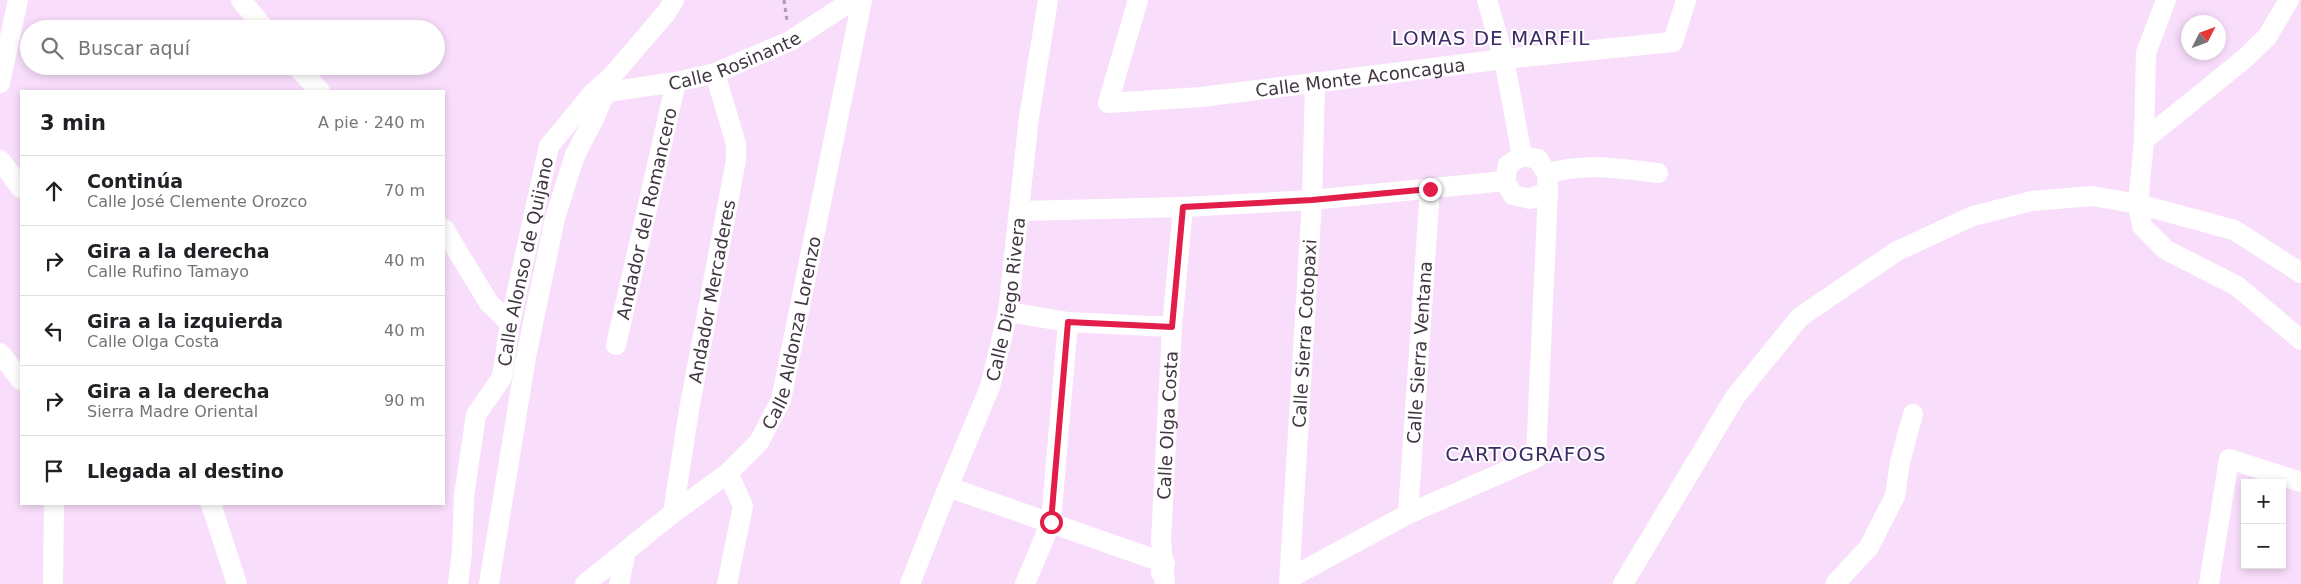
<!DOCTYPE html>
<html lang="es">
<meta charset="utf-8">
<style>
:root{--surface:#fff;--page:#f2f2f2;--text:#202124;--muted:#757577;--line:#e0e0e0}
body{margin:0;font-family:"DejaVu Sans",sans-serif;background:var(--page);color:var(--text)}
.controls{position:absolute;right:15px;bottom:15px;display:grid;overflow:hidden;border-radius:0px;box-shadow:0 2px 8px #0003}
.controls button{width:45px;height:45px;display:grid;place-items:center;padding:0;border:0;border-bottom:1px solid var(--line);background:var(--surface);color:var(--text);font:25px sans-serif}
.compass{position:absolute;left:2181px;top:15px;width:45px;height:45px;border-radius:50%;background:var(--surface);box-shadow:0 2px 8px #0003;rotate:48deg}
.stop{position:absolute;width:15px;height:15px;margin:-11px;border:4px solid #e11d48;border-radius:50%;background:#fff}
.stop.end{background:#e11d48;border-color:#fff;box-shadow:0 1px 5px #0008}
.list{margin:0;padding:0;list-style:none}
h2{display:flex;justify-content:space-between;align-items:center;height:65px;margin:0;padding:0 20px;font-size:21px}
h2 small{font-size:16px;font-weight:400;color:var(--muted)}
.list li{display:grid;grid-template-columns:32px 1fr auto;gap:15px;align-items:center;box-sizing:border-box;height:70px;padding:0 20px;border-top:1px solid var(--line)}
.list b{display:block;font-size:19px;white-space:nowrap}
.list p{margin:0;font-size:16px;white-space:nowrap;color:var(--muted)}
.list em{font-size:16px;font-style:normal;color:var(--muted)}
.icon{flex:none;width:28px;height:28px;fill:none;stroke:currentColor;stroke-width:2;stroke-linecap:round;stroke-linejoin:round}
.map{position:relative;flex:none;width:2301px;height:584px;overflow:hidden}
.search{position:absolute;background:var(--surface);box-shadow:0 2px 8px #0003;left:20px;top:20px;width:425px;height:55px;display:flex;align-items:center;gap:12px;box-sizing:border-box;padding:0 18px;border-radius:28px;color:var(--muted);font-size:19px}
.panel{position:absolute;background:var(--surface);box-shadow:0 2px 8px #0003;left:20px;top:90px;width:425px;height:415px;border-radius:0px}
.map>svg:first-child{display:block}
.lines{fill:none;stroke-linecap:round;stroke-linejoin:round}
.path{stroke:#ae9ab1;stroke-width:3;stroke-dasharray:4 4;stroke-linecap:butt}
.minor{stroke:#fff;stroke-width:20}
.route{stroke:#e11d48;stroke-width:6}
.labels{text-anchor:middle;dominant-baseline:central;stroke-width:4;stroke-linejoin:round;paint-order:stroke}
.street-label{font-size:18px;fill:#413642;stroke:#fff}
.quarter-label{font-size:20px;letter-spacing:1px;fill:#3b2c67;stroke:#fff}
</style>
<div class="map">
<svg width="2301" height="584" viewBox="0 0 2301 584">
<rect width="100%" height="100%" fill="#f9defc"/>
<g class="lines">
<!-- path -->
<polyline class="path" points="784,0 787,21"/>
<!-- minor -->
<g class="minor">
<polyline points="241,0 265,29"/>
<path id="s1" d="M1138,0l-30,103 93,-6 303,-38 169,-17 13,-42"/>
<polyline points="1487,0 1504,59 1522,156"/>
<polyline points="2166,0 2146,53 2144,140 2138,204 2142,226 2166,250 2237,286 2301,340"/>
<polyline points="296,66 320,91"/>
<polyline points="0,83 18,0"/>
<path id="s2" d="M594,94l82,-12 39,-9 75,-32 63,-41"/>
<polyline points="2144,140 2243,60 2267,37 2289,0"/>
<polygon points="1522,156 1538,159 1547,174 1548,191 1530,199 1513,195 1505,181 1508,165"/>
<polyline points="0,160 21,188"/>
<path d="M1547,174c36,-12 75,-5 111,-1"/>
<polyline points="1020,211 1183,207 1312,200 1505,181"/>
<polyline points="444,229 489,303 510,323"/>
<polyline points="1008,312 1068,322 1172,327"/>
<path id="s3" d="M616,345l60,-263"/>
<polyline points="0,353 21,380"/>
<polyline points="948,487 1165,563 1161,573"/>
<polyline points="211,504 237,584"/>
<path id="s4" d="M673,513l16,-103 47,-250v-16l-21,-71"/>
<path id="s5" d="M1408,514l22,-325"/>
<polyline points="1290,578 1408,514 1536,458 1548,191"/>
<polyline points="53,584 54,504"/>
<path id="s6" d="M458,584l4,-32 2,-56 12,-81 26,-38 8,-54 39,-177 43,-52 20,-18 54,-63 8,-13"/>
<polyline points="489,584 526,357 555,218 575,155 594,119 610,81"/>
<path id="s7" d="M585,584l88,-71 55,-40 31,-31 22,-42 81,-400"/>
<polyline points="619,584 626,551"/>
<polyline points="727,584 743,506 728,473"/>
<path id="s8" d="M910,584l38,-97 42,-100 18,-75 21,-195 19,-117"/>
<polyline points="1025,584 1051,522 1068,322"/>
<path id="s9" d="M1165,584l-4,-43 11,-214 11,-120"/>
<path id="s10" d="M1289,584l23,-384 3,-118"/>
<polyline points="1623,584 1735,397 1800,317 1897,251 1973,216 2032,201 2092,196 2138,204 2234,230 2301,273"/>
<polyline points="1835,584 1869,547 1895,496 1900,462 1913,414"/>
<polyline points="2209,584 2229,459 2301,482"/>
</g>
</g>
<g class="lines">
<!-- route -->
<polyline class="route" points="1051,522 1068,322 1172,327 1183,207 1312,200 1430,189"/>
</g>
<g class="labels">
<!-- street labels -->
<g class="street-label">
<text stroke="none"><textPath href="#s2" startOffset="145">Calle Rosinante</textPath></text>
<text stroke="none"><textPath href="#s1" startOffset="361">Calle Monte Aconcagua</textPath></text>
<text stroke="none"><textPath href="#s3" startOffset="135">Andador del Romancero</textPath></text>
<text stroke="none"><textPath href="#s6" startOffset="334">Calle Alonso de Quijano</textPath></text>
<text stroke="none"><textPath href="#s4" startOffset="225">Andador Mercaderes</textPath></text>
<text stroke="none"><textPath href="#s8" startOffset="302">Calle Diego Rivera</textPath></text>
<text stroke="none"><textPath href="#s7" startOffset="340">Calle Aldonza Lorenzo</textPath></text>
<text stroke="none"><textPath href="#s10" startOffset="251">Calle Sierra Cotopaxi</textPath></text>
<text stroke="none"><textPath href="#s5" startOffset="162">Calle Sierra Ventana</textPath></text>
<text stroke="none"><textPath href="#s9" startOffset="159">Calle Olga Costa</textPath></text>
</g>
<!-- quarter labels -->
<g class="quarter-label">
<text x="1491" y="38">LOMAS DE MARFIL</text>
<text x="1526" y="454">CARTOGRAFOS</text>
</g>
</g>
</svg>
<div class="controls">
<button>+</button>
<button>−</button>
</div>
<svg class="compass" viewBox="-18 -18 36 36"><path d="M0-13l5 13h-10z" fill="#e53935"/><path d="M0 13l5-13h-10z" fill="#757577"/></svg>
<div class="stop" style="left:1051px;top:522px"></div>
<div class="stop end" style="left:1430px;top:189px"></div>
<div class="search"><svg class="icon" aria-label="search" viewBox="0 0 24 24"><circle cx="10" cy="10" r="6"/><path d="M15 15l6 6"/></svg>Buscar aquí</div>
<section class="panel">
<h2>3 min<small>A pie · 240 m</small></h2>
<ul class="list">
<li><svg class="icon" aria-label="ahead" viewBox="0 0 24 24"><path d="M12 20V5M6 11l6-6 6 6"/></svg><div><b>Continúa</b><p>Calle José Clemente Orozco</p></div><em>70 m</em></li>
<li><svg class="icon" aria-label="right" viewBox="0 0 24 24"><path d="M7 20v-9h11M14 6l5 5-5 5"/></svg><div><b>Gira a la derecha</b><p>Calle Rufino Tamayo</p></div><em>40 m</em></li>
<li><svg class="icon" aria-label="left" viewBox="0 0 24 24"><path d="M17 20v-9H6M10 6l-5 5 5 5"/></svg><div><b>Gira a la izquierda</b><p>Calle Olga Costa</p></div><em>40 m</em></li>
<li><svg class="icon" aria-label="right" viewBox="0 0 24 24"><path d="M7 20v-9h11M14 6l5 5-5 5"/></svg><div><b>Gira a la derecha</b><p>Sierra Madre Oriental</p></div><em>90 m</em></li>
<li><svg class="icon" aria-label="arrive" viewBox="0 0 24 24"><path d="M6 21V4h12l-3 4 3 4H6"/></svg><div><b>Llegada al destino</b></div></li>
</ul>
</section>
</div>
